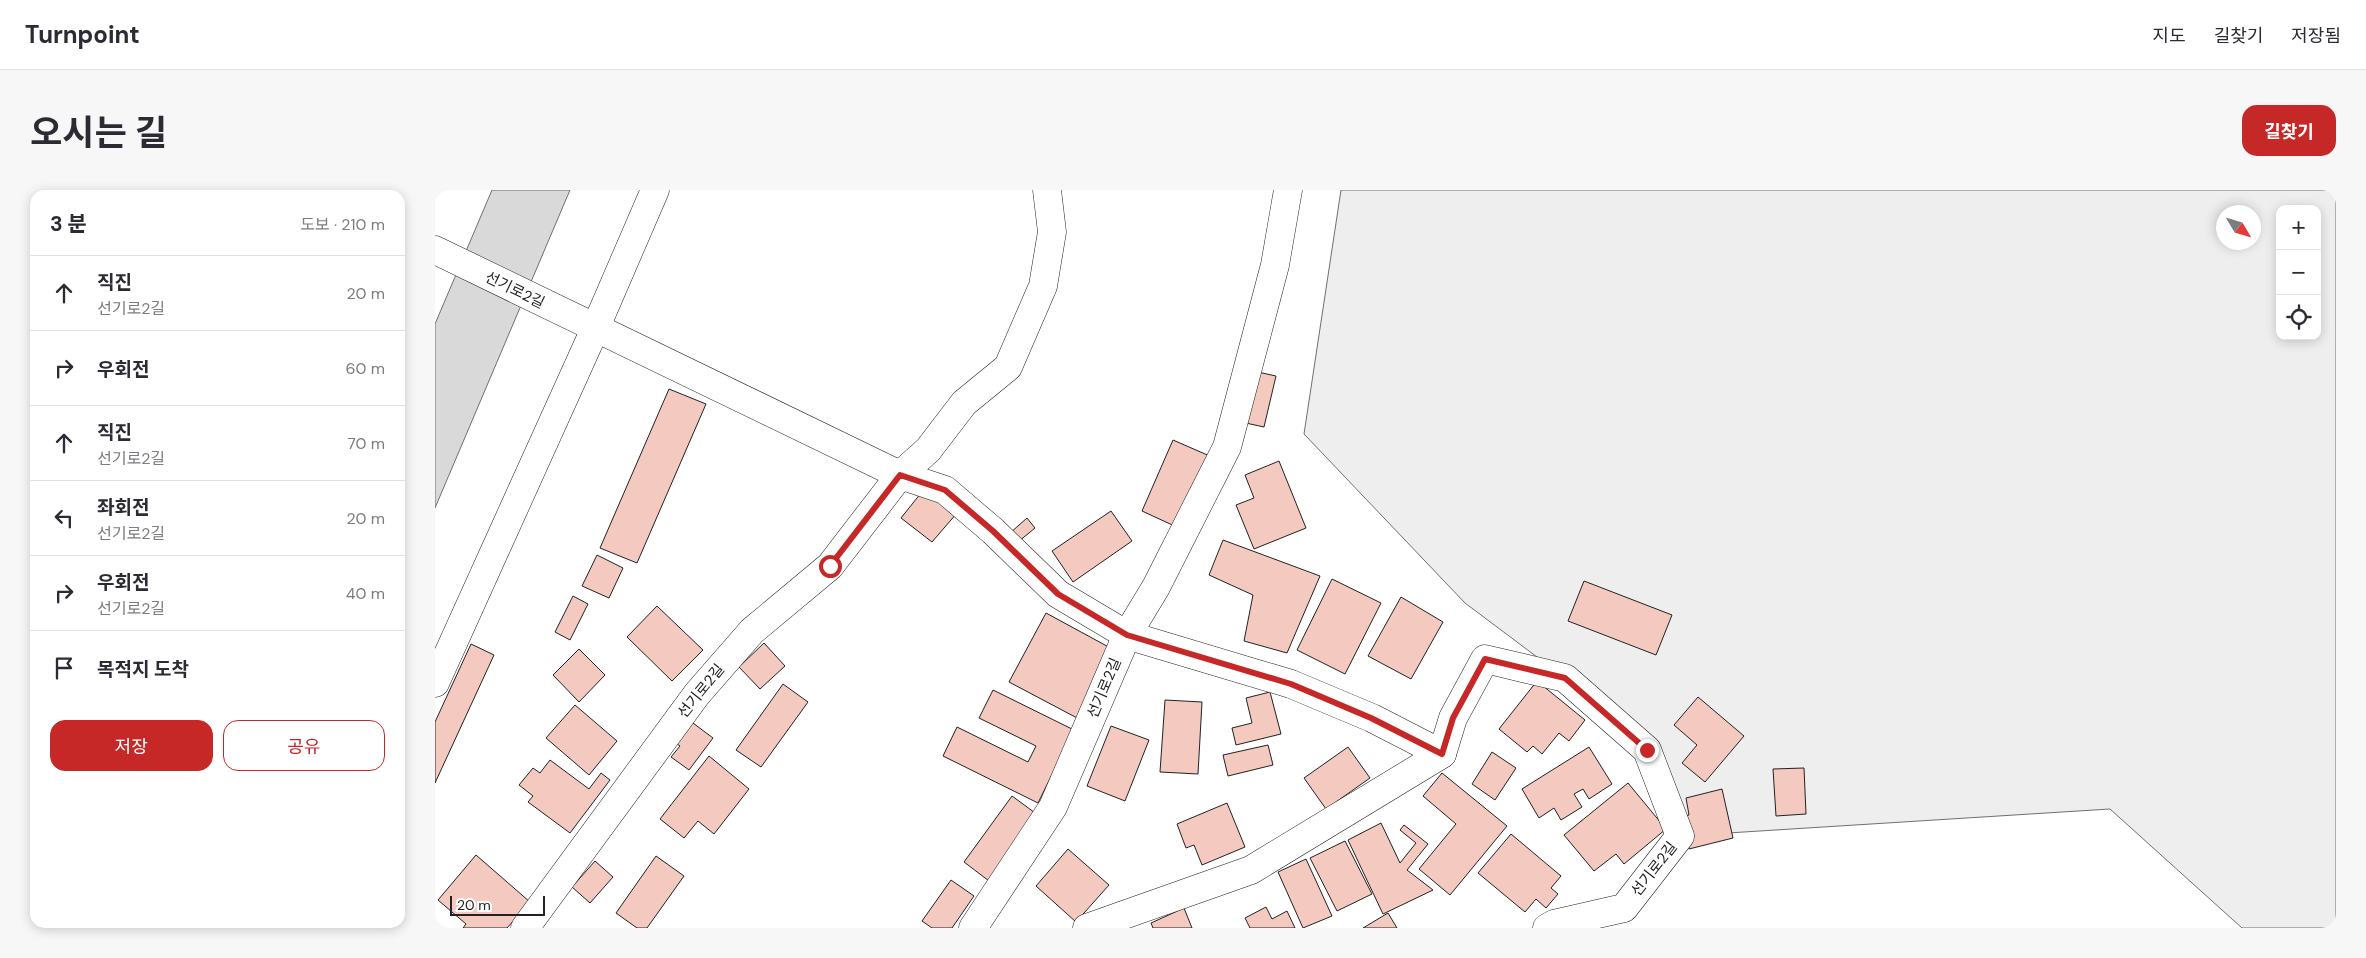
<!DOCTYPE html>
<html lang="ko">
<meta charset="utf-8">
<style>
:root{--surface:#fff;--page:#f7f7f7;--text:#2b2b33;--muted:#7c7c81;--line:#e1e1e2;--accent:#c62828}
body{margin:0;font-family:"DM Sans","Noto Sans KR",sans-serif;background:var(--page);color:var(--text)}
.controls{position:absolute;right:15px;top:15px;display:grid;overflow:hidden;border-radius:10px;box-shadow:0 2px 12px #0003}
.controls button{width:45px;height:45px;display:grid;place-items:center;padding:0;border:0;border-bottom:1px solid var(--line);background:var(--surface);color:var(--text);font:25px sans-serif}
.compass{position:absolute;left:1781px;top:15px;width:45px;height:45px;border-radius:50%;background:var(--surface);box-shadow:0 2px 12px #0003;rotate:128deg}
.scale{position:absolute;left:15px;bottom:12px;width:95px;box-sizing:border-box;padding-left:5px;border:2px solid #222;border-top:0;font-size:14px;line-height:18px;white-space:nowrap;color:#222;-webkit-text-stroke:4px #fff;paint-order:stroke}
.stop{position:absolute;width:15px;height:15px;margin:-11px;border:4px solid #c62828;border-radius:50%;background:#fff}
.stop.end{background:#c62828;border-color:#fff;box-shadow:0 1px 5px #0008}
.list{margin:0;padding:0;list-style:none}
h2{display:flex;justify-content:space-between;align-items:center;height:65px;margin:0;padding:0 20px;font-size:21px}
h2 small{font-size:16px;font-weight:400;color:var(--muted)}
.list li{display:grid;grid-template-columns:32px 1fr auto;gap:15px;align-items:center;box-sizing:border-box;height:75px;padding:0 20px;border-top:1px solid var(--line)}
.list b{display:block;font-size:19px;white-space:nowrap}
.list p{margin:0;font-size:16px;white-space:nowrap;color:var(--muted)}
.list em{font-size:16px;font-style:normal;color:var(--muted)}
.actions{display:flex;gap:10px;padding:15px 20px}
.actions a{flex:1;padding:11px 0;border:1px solid var(--accent);border-radius:15px;text-align:center;font-size:18px;color:var(--accent)}
.actions .main{background:var(--accent);color:#fff}
.icon{flex:none;width:28px;height:28px;fill:none;stroke:currentColor;stroke-width:2;stroke-linecap:round;stroke-linejoin:round}
.map{position:relative;flex:none;width:1901px;height:738px;overflow:hidden;border-radius:15px}
header{display:flex;align-items:center;gap:30px;box-sizing:border-box;height:70px;padding:0 25px;background:var(--surface);border-bottom:1px solid var(--line)}
header strong{font-size:24px}
nav{display:flex;gap:28px;margin-inline-start:auto;font-size:18px}
.intro{display:flex;align-items:center;justify-content:space-between;box-sizing:border-box;height:120px;padding:0 30px}
h1{margin:0;font-size:35px}
.button{padding:12px 22px;border-radius:15px;background:var(--accent);color:#fff;font-size:18px;font-weight:700}
main{display:flex;gap:30px;padding:0 30px}
aside{flex:1;background:var(--surface);border-radius:15px;box-shadow:0 2px 12px #0003}
.map>svg:first-child{display:block}
.green{fill:#eee;stroke:#6f6f6f;fill-rule:evenodd}
.water{fill:#d9d9d9;stroke:#6f6f6f}
.building{fill:#f3c9c0;stroke:#222}
.lines{fill:none;stroke-linecap:round;stroke-linejoin:round}
.minor-casing{stroke:#222;stroke-width:29}
.tertiary-casing{stroke:#222;stroke-width:29}
.minor{stroke:#fff;stroke-width:28}
.tertiary{stroke:#fff;stroke-width:28}
.route{stroke:#c62828;stroke-width:6}
.labels{text-anchor:middle;dominant-baseline:central;stroke-width:4;stroke-linejoin:round;paint-order:stroke}
.street-label{font-size:15px;fill:#222;stroke:#fff}
</style>
<header>
<strong>Turnpoint</strong>
<nav><a>지도</a><a>길찾기</a><a>저장됨</a></nav>
</header>
<div class="intro"><h1>오시는 길</h1><a class="button">길찾기</a></div>
<main>
<aside>
<h2>3 분<small>도보 · 210 m</small></h2>
<ul class="list">
<li><svg class="icon" aria-label="ahead" viewBox="0 0 24 24"><path d="M12 20V5M6 11l6-6 6 6"/></svg><div><b>직진</b><p>선기로2길</p></div><em>20 m</em></li>
<li><svg class="icon" aria-label="right" viewBox="0 0 24 24"><path d="M7 20v-9h11M14 6l5 5-5 5"/></svg><div><b>우회전</b></div><em>60 m</em></li>
<li><svg class="icon" aria-label="ahead" viewBox="0 0 24 24"><path d="M12 20V5M6 11l6-6 6 6"/></svg><div><b>직진</b><p>선기로2길</p></div><em>70 m</em></li>
<li><svg class="icon" aria-label="left" viewBox="0 0 24 24"><path d="M17 20v-9H6M10 6l-5 5 5 5"/></svg><div><b>좌회전</b><p>선기로2길</p></div><em>20 m</em></li>
<li><svg class="icon" aria-label="right" viewBox="0 0 24 24"><path d="M7 20v-9h11M14 6l5 5-5 5"/></svg><div><b>우회전</b><p>선기로2길</p></div><em>40 m</em></li>
<li><svg class="icon" aria-label="arrive" viewBox="0 0 24 24"><path d="M6 21V4h12l-3 4 3 4H6"/></svg><div><b>목적지 도착</b></div></li>
</ul>
<div class="actions"><a class="main">저장</a><a>공유</a></div>
</aside>
<div class="map">
<svg width="1901" height="738" viewBox="0 0 1901 738">
<rect width="100%" height="100%" fill="#fff"/>
<!-- green -->
<path class="green" d="M906,0h995v738h-94l-132,-119 -430,27 -33,-86 -82,-72 -100,-75 -161,-169zM1845,19h37v127h-37zM1788,22h30v30h-30z"/>
<!-- water -->
<polygon class="water" points="57,0 135,0 0,318 0,134"/>
<!-- building -->
<g class="building">
<polygon points="818,181 841,186 829,237 806,232"/>
<polygon points="234,199 271,214 202,373 165,358"/>
<polygon points="738,250 777,267 746,339 707,321"/>
<polygon points="844,271 871,338 819,359 801,315 819,308 810,285"/>
<polygon points="490,298 522,323 497,352 466,328"/>
<polygon points="676,321 697,351 638,392 617,361"/>
<polygon points="592,328 600,338 583,352 575,343"/>
<polygon points="788,350 885,386 852,463 809,451 818,405 774,385"/>
<polygon points="162,365 188,378 174,408 147,396"/>
<polygon points="897,389 946,413 910,484 862,460"/>
<polygon points="1149,391 1237,425 1221,465 1133,431"/>
<polygon points="138,406 153,414 135,450 120,442"/>
<polygon points="966,407 1008,432 976,489 933,466"/>
<polygon points="222,416 268,460 237,491 192,447"/>
<polygon points="611,423 681,461 644,529 574,492"/>
<polygon points="329,453 350,476 325,499 304,477"/>
<polygon points="36,454 59,465 0,593 0,532"/>
<polygon points="144,459 170,485 144,512 118,485"/>
<polygon points="1102,491 1150,530 1134,551 1124,543 1107,564 1098,556 1092,562 1064,539"/>
<polygon points="348,494 373,512 326,577 301,560"/>
<polygon points="558,500 639,540 603,613 508,566 522,537 593,572 601,556 544,528"/>
<polygon points="835,502 846,544 801,555 797,538 817,533 811,508"/>
<polygon points="1263,507 1309,546 1270,592 1247,573 1262,555 1239,535"/>
<polygon points="730,510 767,512 763,584 725,582"/>
<polygon points="140,515 182,551 154,585 111,548"/>
<polygon points="254,530 278,548 254,580 236,567 245,556 238,551"/>
<polygon points="676,536 714,550 690,611 652,596"/>
<polygon points="833,555 838,575 793,586 788,565"/>
<polygon points="913,557 935,588 891,619 869,588"/>
<polygon points="1154,557 1177,594 1154,609 1148,599 1139,604 1147,617 1126,630 1119,618 1104,628 1087,599"/>
<polygon points="1057,562 1081,578 1060,610 1037,594"/>
<polygon points="274,566 314,599 279,644 263,631 249,648 225,629"/>
<polygon points="115,570 154,599 166,583 175,590 135,643 93,612 98,606 84,595 98,578 105,583"/>
<polygon points="1369,578 1371,624 1341,626 1338,579"/>
<polygon points="1007,583 1072,636 1015,705 984,679 1021,634 988,606"/>
<polygon points="1193,593 1231,639 1189,674 1181,664 1159,681 1129,645"/>
<polygon points="1287,599 1298,648 1254,659 1247,627 1254,625 1251,608"/>
<polygon points="577,606 607,628 558,694 529,672"/>
<polygon points="792,613 810,657 767,675 759,655 751,658 742,634"/>
<polygon points="946,633 965,673 981,653 965,640 969,635 993,654 972,680 998,700 948,724 913,650"/>
<polygon points="1076,644 1126,686 1116,698 1123,704 1111,718 1101,709 1090,722 1043,683"/>
<polygon points="910,651 937,704 902,721 875,668"/>
<polygon points="633,659 674,695 641,732 601,696"/>
<polygon points="41,665 95,712 72,738 28,738 31,734 3,710"/>
<polygon points="221,666 249,686 212,738 202,738 181,723"/>
<polygon points="871,669 897,726 868,738 843,682"/>
<polygon points="160,671 178,687 155,713 137,697"/>
<polygon points="516,690 539,706 517,738 497,738 487,731"/>
<polygon points="831,717 837,729 852,721 860,738 815,738 810,728"/>
<polygon points="749,718 757,738 718,738 716,733"/>
<polygon points="953,723 962,738 928,738"/>
</g>
<g class="lines">
<!-- minor casing -->
<g class="minor-casing">
<g id="minor">
<polyline points="465,285 510,300 558,341 623,404 692,445 721,397 792,257 840,75 853,0"/>
<polyline points="0,493 160,139 220,0"/>
<polyline points="90,738 262,504 317,441 395,376 465,285 493,260 529,213 573,177 608,96 617,42 612,0"/>
<polyline points="538,738 618,617 692,445 856,494 937,528 1007,564"/>
<polyline points="652,738 816,680 1007,564 1018,528 1050,469 1130,488 1212,560 1245,646 1189,718 1119,734 1112,738"/>
</g>
</g>
<!-- tertiary casing -->
<g class="tertiary-casing">
<polyline id="tertiary" points="0,60 465,285"/>
</g>
<!-- minor -->
<use href="#minor" class="minor"/>
<!-- tertiary -->
<use href="#tertiary" class="tertiary"/>
</g>
<g class="lines">
<!-- route -->
<polyline class="route" points="395,376 465,285 510,300 558,341 623,404 692,445 856,494 936,528 1007,564 1018,528 1050,469 1130,488 1212,560"/>
</g>
<g class="labels">
<!-- street labels -->
<g class="street-label">
<text transform="translate(80 100) rotate(26)">선기로2길</text>
<text transform="translate(669 498) rotate(-67)">선기로2길</text>
<text transform="translate(266 501) rotate(-51)">선기로2길</text>
<text transform="translate(1219 679) rotate(-52)">선기로2길</text>
</g>
</g>
</svg>
<div class="controls">
<button>+</button>
<button>−</button>
<button><svg class="icon" aria-label="locate" viewBox="0 0 24 24"><circle cx="12" cy="12" r="6"/><path d="M12 2v4M12 18v4M2 12h4M18 12h4"/></svg></button>
</div>
<svg class="compass" viewBox="-18 -18 36 36"><path d="M0-13l5 13h-10z" fill="#e53935"/><path d="M0 13l5-13h-10z" fill="#7c7c81"/></svg>
<div class="scale">20 m</div>
<div class="stop" style="left:395px;top:376px"></div>
<div class="stop end" style="left:1212px;top:560px"></div>
</div>
</main>
